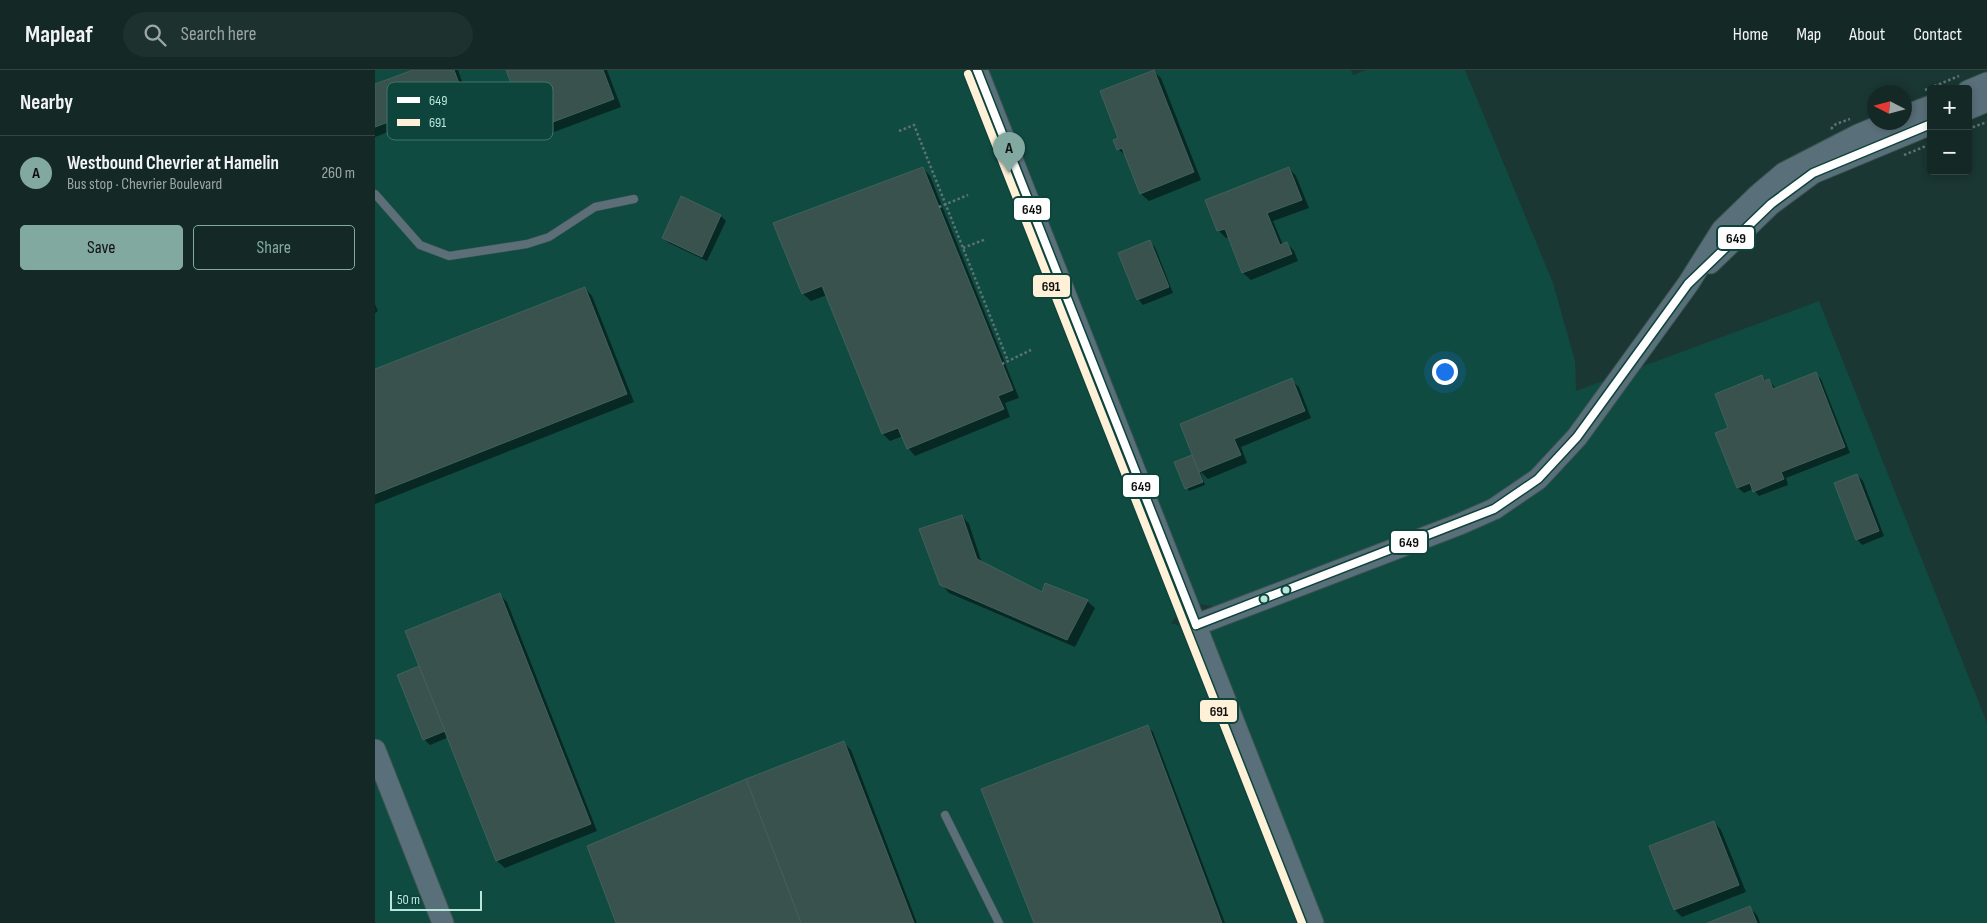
<!DOCTYPE html>
<meta charset="utf-8">
<style>
:root{--surface:#142926;--page:#1d312e;--text:#f1f3f6;--muted:#9da6a7;--line:#334543;--accent:#81a9a0}
body{margin:0;font-family:"Sofia Sans Condensed",sans-serif;background:var(--page);color:var(--text)}
.controls{position:absolute;right:15px;top:15px;display:grid;overflow:hidden;border-radius:5px;box-shadow:0 2px 8px #0003}
.controls button{width:45px;height:45px;display:grid;place-items:center;padding:0;border:0;border-bottom:1px solid var(--line);background:var(--surface);color:var(--text);font:25px sans-serif}
.compass{position:absolute;left:1492px;top:15px;width:45px;height:45px;border-radius:50%;background:var(--surface);box-shadow:0 2px 8px #0003;rotate:276deg}
.scale{position:absolute;left:15px;bottom:12px;width:92px;box-sizing:border-box;padding-left:5px;border:2px solid #b9e6db;border-top:0;font-size:14px;line-height:18px;white-space:nowrap;color:#b9e6db;-webkit-text-stroke:4px #0d443b;paint-order:stroke}
.you{position:absolute;left:1069px;top:301px;width:18px;height:18px;margin:-12px;border:4px solid #fff;border-radius:50%;background:#1a73e8;box-shadow:0 0 0 8px #1a73e833}
.badge{display:grid;place-items:center;width:32px;height:32px;border-radius:50%;background:var(--accent);color:#111;font-size:16px;font-weight:700}
.pin{position:absolute;translate:-50% -41px;filter:drop-shadow(0 1px 2px #0008)}
.pin::after{content:'';position:absolute;top:26px;width:18px;height:15px;background:inherit;clip-path:polygon(0 0,100% 0,50% 100%)}
.list{margin:0;padding:0;list-style:none}
h2{display:flex;justify-content:space-between;align-items:center;height:65px;margin:0;padding:0 20px;font-size:21px}
h2 small{font-size:16px;font-weight:400;color:var(--muted)}
.list li{display:grid;grid-template-columns:32px 1fr auto;gap:15px;align-items:center;box-sizing:border-box;height:75px;padding:0 20px;border-top:1px solid var(--line)}
.list b{display:block;font-size:19px;white-space:nowrap}
.list p{margin:0;font-size:16px;white-space:nowrap;color:var(--muted)}
.list em{font-size:16px;font-style:normal;color:var(--muted)}
.actions{display:flex;gap:10px;padding:15px 20px}
.actions a{flex:1;padding:11px 0;border:1px solid var(--accent);border-radius:5px;text-align:center;font-size:18px;color:var(--accent)}
.actions .main{background:var(--accent);color:#111}
.icon{flex:none;width:28px;height:28px;fill:none;stroke:currentColor;stroke-width:2;stroke-linecap:round;stroke-linejoin:round}
.map{position:relative;flex:none;width:1612px;height:853px;overflow:hidden}
header{display:flex;align-items:center;gap:30px;box-sizing:border-box;height:70px;padding:0 25px;background:var(--surface);border-bottom:1px solid var(--line)}
header strong{font-size:24px}
nav{display:flex;gap:28px;margin-inline-start:auto;font-size:18px}
.search{width:350px;height:45px;background:var(--page);display:flex;align-items:center;gap:12px;box-sizing:border-box;padding:0 18px;border-radius:28px;color:var(--muted);font-size:19px}
main{display:flex}
aside{flex:1;background:var(--surface)}
.map>svg:first-child{display:block}
.built{fill:#104b42;fill-rule:evenodd}
.shadow{fill:#0007}
.building{fill:#39524d;stroke:#41615c}
.lines{fill:none;stroke-linecap:round;stroke-linejoin:round}
.lane-casing{stroke:#395450;stroke-width:9}
.secondary-casing{stroke:#395450;stroke-width:23}
.path{stroke:#5f7276;stroke-width:2.5;stroke-dasharray:2.5 2.5;stroke-linecap:butt}
.lane{stroke:#5c6e78;stroke-width:8}
.secondary{stroke:#596f79;stroke-width:21}
.bus-1-casing{stroke:#0d443b;stroke-width:11}
.bus-2-casing{stroke:#0d443b;stroke-width:11}
.bus-1{stroke:#fff;stroke-width:8}
.bus-2{stroke:#fff0d8;stroke-width:8}
.bus-dot{fill:#b9e6db;stroke:#0d443b;stroke-width:2}
.key{fill:#0d443b;stroke:#41756b;stroke-width:1}
.key-label{font-size:14px;fill:#b9e6db}
.line-badge{stroke:#0d443b;stroke-width:2}
.pale-badge-label{font-size:14px;text-anchor:middle;font-weight:bold;fill:#111}
</style>
<header>
<strong>Mapleaf</strong>
<div class="search"><svg class="icon" aria-label="search" viewBox="0 0 24 24"><circle cx="10" cy="10" r="6"/><path d="M15 15l6 6"/></svg>Search here</div>
<nav><a>Home</a><a>Map</a><a>About</a><a>Contact</a></nav>
</header>
<main>
<aside>
<h2>Nearby<small></small></h2>
<ul class="list">
<li><span class="badge">A</span><div><b>Westbound Chevrier at Hamelin</b><p>Bus stop · Chevrier Boulevard</p></div><em>260 m</em></li>
</ul>
<div class="actions"><a class="main">Save</a><a>Share</a></div>
</aside>
<div class="map">
<svg width="1612" height="853" viewBox="0 0 1612 853">
<rect width="100%" height="100%" fill="#1a3733"/>
<!-- built -->
<path class="built" d="M0,0h976l2,5 13,-5h99l88,213 22,78 1,30 243,-90 168,422v200h-1612zM813,532l29,5 -18,25 -28,-9z"/>
<!-- shadow -->
<g class="shadow">
<polygon points="42,0 83,0 94,31 0,67 0,16"/>
<polygon points="133,0 232,0 246,37 163,68 156,61"/>
<polygon points="778,1 786,8 826,110 774,131 766,124 751,86 743,79 745,68"/>
<polygon points="548,98 555,106 644,328 630,333 635,347 540,386 533,378 528,366 515,371 508,364 452,225 436,231 428,224 400,154"/>
<polygon points="914,98 921,106 934,138 898,151 908,175 912,173 919,181 923,191 876,210 868,203 854,167 851,168 844,161"/>
<polygon points="307,128 346,146 351,151 332,191 294,173 288,168"/>
<polygon points="775,172 780,177 798,223 768,235 763,229"/>
<polygon points="210,218 217,226 259,332 0,434 0,301"/>
<polygon points="0,234 3,241 0,243"/>
<polygon points="1441,304 1446,309 1475,383 1411,408 1413,415 1384,426 1378,419 1369,423 1363,418 1342,363 1355,359 1387,307 1391,311 1394,310 1401,319"/>
<polygon points="916,310 924,317 936,348 866,377 872,393 833,409 825,401 830,415 814,421 801,393 819,386"/>
<polygon points="1482,405 1488,411 1509,466 1487,475 1482,469"/>
<polygon points="587,446 594,454 607,493 668,523 712,531 720,538 700,577 574,523 567,515"/>
<polygon points="125,525 132,532 222,761 130,798 122,791 74,667 55,675 49,669 48,601"/>
<polygon points="772,656 778,662 850,853 661,853"/>
<polygon points="469,673 476,680 542,853 243,853"/>
<polygon points="1339,752 1346,760 1371,822 1307,847 1300,840"/>
<polygon points="1374,837 1382,845 1385,853 1335,853"/>
</g>
<!-- building -->
<g class="building">
<polygon points="38,0 79,0 88,24 0,57 0,14"/>
<polygon points="131,0 228,0 239,29 154,61"/>
<polygon points="779,0 819,102 765,124 747,78 742,80 738,70 743,68 725,21"/>
<polygon points="548,97 638,320 623,326 629,339 532,379 523,358 507,364 447,216 427,224 398,153"/>
<polygon points="914,97 927,130 892,143 905,175 912,172 917,184 867,203 850,159 842,161 830,130"/>
<polygon points="306,126 346,145 327,187 287,168"/>
<polygon points="775,170 794,217 762,230 743,183"/>
<polygon points="210,217 252,324 0,424 0,299"/>
<polygon points="1441,302 1470,377 1406,402 1409,409 1378,422 1375,413 1362,418 1340,363 1353,358 1340,324 1387,305 1389,311 1394,309 1398,319"/>
<polygon points="917,308 930,341 859,369 866,385 824,402 805,354"/>
<polygon points="817,385 828,412 810,419 799,392"/>
<polygon points="1482,404 1504,461 1481,470 1459,413"/>
<polygon points="587,445 602,489 667,522 670,513 713,530 692,570 565,515 544,459"/>
<polygon points="125,523 216,754 121,791 30,561"/>
<polygon points="44,596 70,661 48,670 22,605"/>
<polygon points="773,655 847,853 659,853 606,719"/>
<polygon points="469,671 539,853 426,853 371,709"/>
<polygon points="371,709 426,853 241,853 212,776"/>
<polygon points="1339,751 1364,815 1299,840 1274,776"/>
<polygon points="1375,836 1382,853 1332,853"/>
</g>
<g class="lines">
<!-- lane casing -->
<g class="lane-casing">
<g id="lane">
<polyline points="0,124 45,175 74,186 152,174 174,167 220,137 259,129"/>
<polyline points="570,745 624,853"/>
</g>
</g>
<!-- secondary casing -->
<g class="secondary-casing">
<g id="secondary">
<polyline points="602,0 938,853"/>
<polyline points="1593,21 1612,13"/>
<polyline points="1593,39 1612,31"/>
<polyline points="1530,46 1556,36"/>
<polyline points="1335,193 1396,134 1438,103 1556,54"/>
<polyline points="821,555 1085,454 1119,439 1163,409 1202,367 1313,214 1347,160 1383,125 1409,103 1483,65 1514,52"/>
<polyline points="0,680 68,853"/>
</g>
</g>
<!-- path -->
<g class="path">
<polyline points="1550,20 1584,6"/>
<polyline points="1456,59 1461,54 1475,49"/>
<polyline points="1593,59 1612,52"/>
<polyline points="524,61 539,55 633,291"/>
<polyline points="1529,85 1556,74"/>
<polyline points="564,137 593,125"/>
<polyline points="588,178 611,169"/>
<polyline points="627,294 656,280"/>
</g>
<!-- lane -->
<use href="#lane" class="lane"/>
<!-- secondary -->
<use href="#secondary" class="secondary"/>
<!-- bus-1 casing -->
<g class="bus-1-casing">
<g id="bus-1">
<polyline points="602,0 821,555"/>
<polyline points="821,555 1119,439 1163,409 1202,367 1313,214 1396,134 1438,103 1556,54"/>
</g>
</g>
<!-- bus-2 casing -->
<g class="bus-2-casing">
<polyline id="bus-2" points="593,4 927,853"/>
</g>
<!-- bus-1 -->
<use href="#bus-1" class="bus-1"/>
<!-- bus-2 -->
<use href="#bus-2" class="bus-2"/>
</g>
<!-- markers -->
<g class="bus-dot">
<circle cx="911" cy="520" r="4.5"/>
<circle cx="889" cy="529" r="4.5"/>
</g>
<!-- legend -->
<rect x="12" y="12" width="166" height="58" rx="8" class="key"/>
<rect x="22" y="27" width="23" height="6" fill="#fff"/>
<rect x="22" y="49" width="23" height="7" fill="#fff0d8"/>
<g class="key-label">
<text x="54" y="35">649</text>
<text x="54" y="57">691</text>
</g>
<g class="line-badge">
<rect x="638" y="127" width="38" height="24" rx="5" fill="#fff"/>
<rect x="1342" y="156" width="38" height="24" rx="5" fill="#fff"/>
<rect x="657" y="204" width="39" height="24" rx="5" fill="#fff0d8"/>
<rect x="747" y="404" width="38" height="24" rx="5" fill="#fff"/>
<rect x="1015" y="460" width="38" height="24" rx="5" fill="#fff"/>
<rect x="824" y="629" width="39" height="24" rx="5" fill="#fff0d8"/>
</g>
<g class="pale-badge-label">
<text x="657" y="144">649</text>
<text x="1361" y="173">649</text>
<text x="676" y="221">691</text>
<text x="766" y="421">649</text>
<text x="1034" y="477">649</text>
<text x="844" y="646">691</text>
</g>
</svg>
<div class="controls">
<button>+</button>
<button>−</button>
</div>
<svg class="compass" viewBox="-18 -18 36 36"><path d="M0-13l5 13h-10z" fill="#e53935"/><path d="M0 13l5-13h-10z" fill="#9da6a7"/></svg>
<div class="scale">50 m</div>
<div class="you"></div>
<div class="pin badge" style="left:634px;top:103px">A</div>
</div>
</main>
